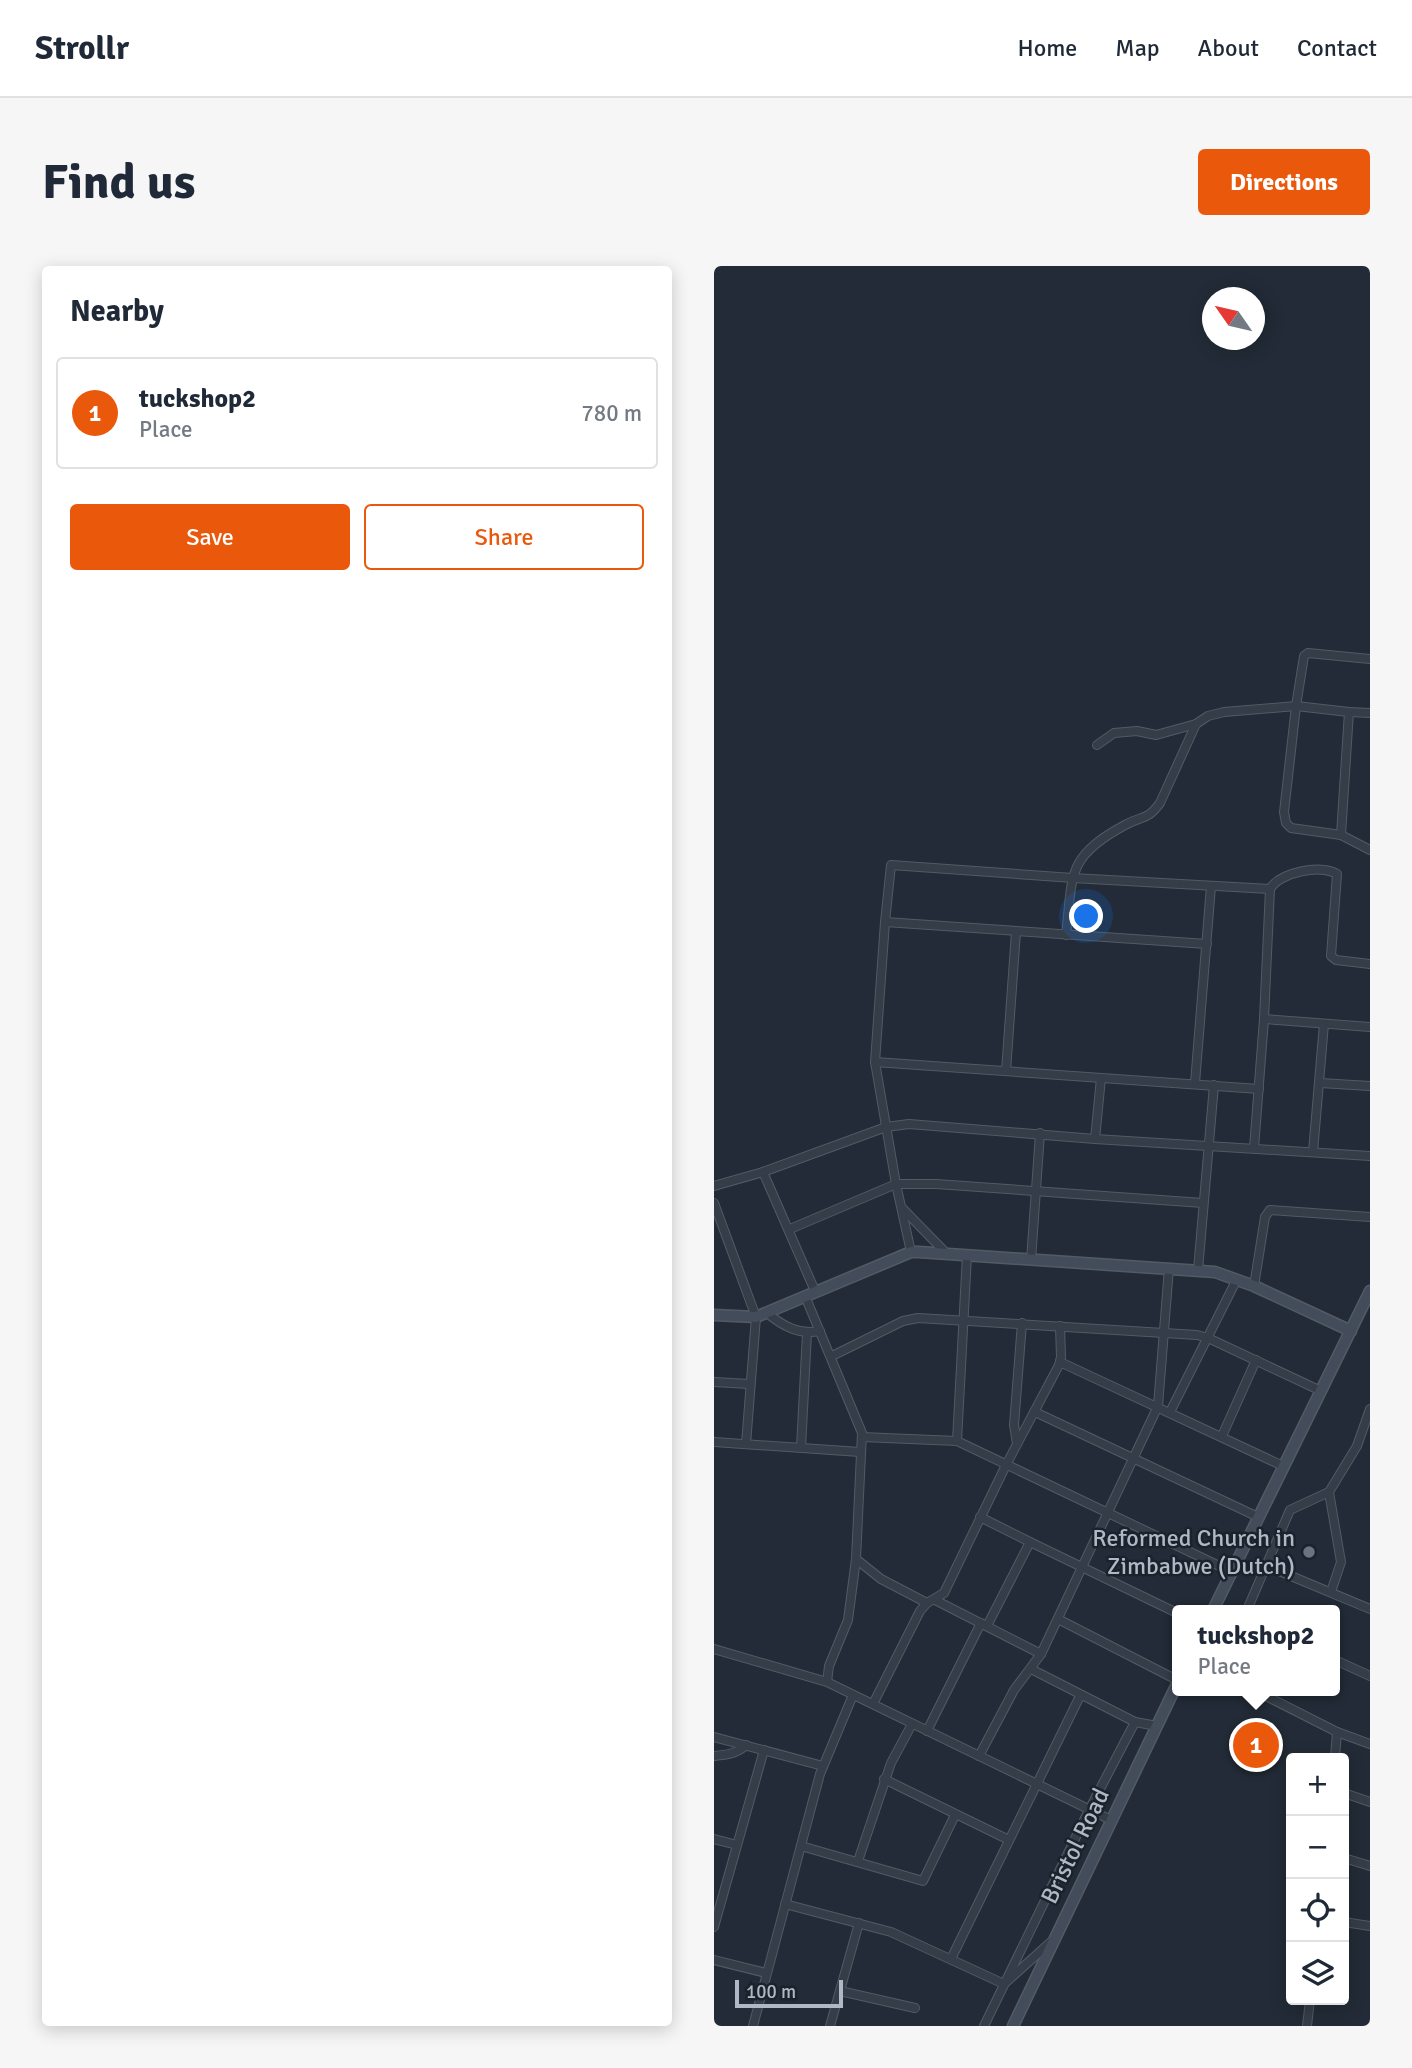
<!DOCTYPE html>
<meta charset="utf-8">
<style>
:root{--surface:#fff;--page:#f6f6f7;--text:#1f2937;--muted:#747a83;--line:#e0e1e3;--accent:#ea580c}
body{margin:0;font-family:Signika,sans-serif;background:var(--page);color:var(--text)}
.controls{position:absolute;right:21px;bottom:21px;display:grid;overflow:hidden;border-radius:7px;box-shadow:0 4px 18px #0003}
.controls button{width:63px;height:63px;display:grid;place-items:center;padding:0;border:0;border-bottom:2px solid var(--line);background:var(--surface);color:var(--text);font:35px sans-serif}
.compass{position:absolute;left:488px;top:21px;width:63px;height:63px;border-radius:50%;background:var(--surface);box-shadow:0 4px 18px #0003;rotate:304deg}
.scale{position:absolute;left:21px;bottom:18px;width:108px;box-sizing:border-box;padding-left:7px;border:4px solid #afb8c4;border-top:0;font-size:19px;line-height:24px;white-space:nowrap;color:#afb8c4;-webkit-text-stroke:5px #1a222c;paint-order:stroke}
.you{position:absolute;left:373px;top:651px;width:24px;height:24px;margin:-18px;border:5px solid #fff;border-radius:50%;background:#1a73e8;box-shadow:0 0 0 10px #1a73e833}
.badge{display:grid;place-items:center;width:46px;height:46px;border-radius:50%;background:var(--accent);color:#fff;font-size:23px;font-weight:700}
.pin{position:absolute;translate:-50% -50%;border:4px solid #fff;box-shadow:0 2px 7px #0006}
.popup{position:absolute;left:458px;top:1339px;width:168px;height:91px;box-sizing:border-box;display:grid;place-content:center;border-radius:7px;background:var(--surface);filter:drop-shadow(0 2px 5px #0005);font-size:23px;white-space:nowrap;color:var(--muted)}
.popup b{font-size:26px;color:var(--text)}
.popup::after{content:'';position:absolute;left:50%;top:100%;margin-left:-14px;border:14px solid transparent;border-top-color:var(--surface)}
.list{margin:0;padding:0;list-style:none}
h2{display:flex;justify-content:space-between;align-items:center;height:91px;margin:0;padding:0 28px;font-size:30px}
h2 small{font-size:23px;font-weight:400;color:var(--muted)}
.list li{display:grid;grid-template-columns:46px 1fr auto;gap:21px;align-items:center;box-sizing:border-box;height:112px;margin:0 14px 14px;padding:0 14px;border:2px solid var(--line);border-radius:7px}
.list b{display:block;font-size:26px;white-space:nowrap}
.list p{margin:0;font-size:23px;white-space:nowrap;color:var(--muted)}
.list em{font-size:23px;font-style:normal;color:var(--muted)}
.actions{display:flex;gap:14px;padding:21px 28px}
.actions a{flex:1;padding:16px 0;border:2px solid var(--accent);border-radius:7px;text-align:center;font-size:24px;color:var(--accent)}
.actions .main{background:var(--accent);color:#fff}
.icon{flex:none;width:38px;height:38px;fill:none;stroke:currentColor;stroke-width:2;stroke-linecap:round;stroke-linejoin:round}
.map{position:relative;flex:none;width:656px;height:1760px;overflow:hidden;border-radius:7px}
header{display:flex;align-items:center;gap:42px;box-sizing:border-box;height:98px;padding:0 35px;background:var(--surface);border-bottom:2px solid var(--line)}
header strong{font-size:33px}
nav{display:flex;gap:38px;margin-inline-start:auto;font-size:24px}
.intro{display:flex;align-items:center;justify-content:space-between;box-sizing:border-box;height:168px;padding:0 42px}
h1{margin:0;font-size:49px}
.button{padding:18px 32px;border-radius:7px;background:var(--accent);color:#fff;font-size:24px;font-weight:700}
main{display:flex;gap:42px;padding:0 42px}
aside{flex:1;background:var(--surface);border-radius:7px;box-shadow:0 4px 18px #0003}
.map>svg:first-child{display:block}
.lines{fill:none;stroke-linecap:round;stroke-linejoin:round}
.street-casing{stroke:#525b65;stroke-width:10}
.secondary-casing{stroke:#525b65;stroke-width:13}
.street{stroke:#353d48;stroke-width:8}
.secondary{stroke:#434c5a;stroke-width:10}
.worship-dot{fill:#6b7280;stroke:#1a222c;stroke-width:2.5}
.labels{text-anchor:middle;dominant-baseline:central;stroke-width:5;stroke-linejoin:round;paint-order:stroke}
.poi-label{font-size:24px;fill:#afb8c4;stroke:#1a222c;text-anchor:end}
.street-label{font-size:24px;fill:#afb8c4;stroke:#1a222c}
</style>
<header>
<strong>Strollr</strong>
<nav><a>Home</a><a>Map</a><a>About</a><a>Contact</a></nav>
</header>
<div class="intro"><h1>Find us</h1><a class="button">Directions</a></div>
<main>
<aside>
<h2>Nearby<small></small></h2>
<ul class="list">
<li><span class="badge">1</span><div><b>tuckshop2</b><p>Place</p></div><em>780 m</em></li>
</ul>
<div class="actions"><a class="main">Save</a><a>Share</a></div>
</aside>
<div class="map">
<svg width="656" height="1760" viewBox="0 0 656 1760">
<rect width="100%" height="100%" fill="#222b37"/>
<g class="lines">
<!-- street casing -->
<g class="street-casing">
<g id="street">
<polyline points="656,393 594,387 590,390 582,440 570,546 572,557 577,562 627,569 656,584"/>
<polyline points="635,446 656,447"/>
<polyline points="383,479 400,467 423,465 442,469 482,458"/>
<polyline points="171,656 493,678"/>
<path d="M352,669c7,-61 0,-78 59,-110 18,-10 22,-4 35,-22l36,-79 12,-8 16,-4 72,-6 53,6 -8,123"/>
<polyline points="550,753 656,761"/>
<polyline points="161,796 545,823"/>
<polyline points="292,805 302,666"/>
<polyline points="481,817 497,620"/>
<polyline points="606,817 656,820"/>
<polyline points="381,873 387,812"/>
<path d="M540,882l10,-129 6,-130c10,-17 51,-25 67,-15l-6,82 5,4 34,4"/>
<polyline points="599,886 610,758"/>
<polyline points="49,906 101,1025"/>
<polyline points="0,920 49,906 172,861 195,858 381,873 656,890"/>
<polyline points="0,937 42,1051 32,1178"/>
<polyline points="189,943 232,987"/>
<polyline points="76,963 182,918 222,918 489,937"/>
<polyline points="197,986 182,918 161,796 171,656 177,599 359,612 556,623"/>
<polyline points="317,994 326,867"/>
<polyline points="484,1004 500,819"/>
<polyline points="540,1020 551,951 556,944 656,951"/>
<polyline points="91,1030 148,1167 142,1293 134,1354 115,1400 113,1416"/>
<path d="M53,1047c16,13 31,22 53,18"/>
<polyline points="118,1090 189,1055 204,1052 483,1069 494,1072 607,1125"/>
<polyline points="346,1096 569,1200"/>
<polyline points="0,1116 35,1118"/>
<polyline points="321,1146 544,1251"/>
<polyline points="456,1146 523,1013"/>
<polyline points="508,1170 542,1094"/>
<polyline points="148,1171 243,1175 518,1306"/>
<polyline points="243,1175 253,989"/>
<polyline points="0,1176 146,1186"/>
<polyline points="303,1178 300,1159 308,1057"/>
<polyline points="87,1182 93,1067"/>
<polyline points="266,1251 316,1276 273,1360"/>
<polyline points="316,1276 463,1347"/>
<polyline points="142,1293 167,1313 213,1337"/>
<polyline points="553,1300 656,1343"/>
<polyline points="617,1326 627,1296 615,1226 643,1180 656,1143"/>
<polyline points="221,1334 327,1388"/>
<polyline points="533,1344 576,1244 615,1226"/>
<polyline points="344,1353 463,1414"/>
<polyline points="0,1383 113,1416 397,1554"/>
<polyline points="621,1394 656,1410"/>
<polyline points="317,1403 421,1456 443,1460"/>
<polyline points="542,1425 623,1466 656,1478"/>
<polyline points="159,1438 206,1345 213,1337 230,1327 292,1199 345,1099 347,1091 346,1060"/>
<polyline points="213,1465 267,1357"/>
<polyline points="0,1471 109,1500"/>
<path d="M0,1490c11,-1 23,-2 32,-11"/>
<polyline points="265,1490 300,1424 327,1388 444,1140 455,1002"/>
<polyline points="621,1492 623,1466"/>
<polyline points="170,1513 295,1574"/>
<polyline points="630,1527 656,1536"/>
<polyline points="0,1573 23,1579"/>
<polyline points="87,1580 209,1615 241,1549"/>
<polyline points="630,1592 656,1600"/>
<polyline points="144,1595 177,1497 198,1458"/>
<polyline points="71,1638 177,1666 290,1718 338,1675"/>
<polyline points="630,1656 656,1660"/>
<polyline points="0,1661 50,1484"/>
<polyline points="237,1693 366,1430"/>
<polyline points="0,1694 52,1707"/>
<polyline points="126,1725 201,1742"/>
<polyline points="39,1760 106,1508 139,1429"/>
<polyline points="116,1760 145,1657"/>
<polyline points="270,1760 375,1544 421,1456"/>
<polyline points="593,1760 596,1734"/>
</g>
</g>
<!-- secondary casing -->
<g class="secondary-casing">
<g id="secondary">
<polyline points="0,1049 42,1051 197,986 205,986 501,1006 540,1020 637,1065"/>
<polyline points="499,1344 656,1025"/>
<polyline points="299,1760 463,1418"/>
</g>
</g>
<!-- street -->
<use href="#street" class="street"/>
<!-- secondary -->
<use href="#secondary" class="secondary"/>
</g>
<!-- markers -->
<circle class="worship-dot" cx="595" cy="1286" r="7"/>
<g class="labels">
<!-- poi labels -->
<g class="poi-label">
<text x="581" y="1272">Reformed Church in<tspan x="581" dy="28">Zimbabwe (Dutch)</tspan></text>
</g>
<!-- street labels -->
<g class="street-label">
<text transform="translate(361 1580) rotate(-64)">Bristol Road</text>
</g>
</g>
</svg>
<div class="controls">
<button>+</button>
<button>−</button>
<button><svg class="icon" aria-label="locate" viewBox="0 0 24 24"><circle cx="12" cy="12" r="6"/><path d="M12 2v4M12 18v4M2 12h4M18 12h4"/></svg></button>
<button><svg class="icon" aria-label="layers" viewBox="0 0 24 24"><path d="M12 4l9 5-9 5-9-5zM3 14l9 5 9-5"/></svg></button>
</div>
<svg class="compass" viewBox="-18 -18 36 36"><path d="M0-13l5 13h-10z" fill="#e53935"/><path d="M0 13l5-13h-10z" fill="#747a83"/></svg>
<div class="scale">100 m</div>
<div class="you"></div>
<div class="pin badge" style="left:542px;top:1479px">1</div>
<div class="popup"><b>tuckshop2</b>Place</div>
</div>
</main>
